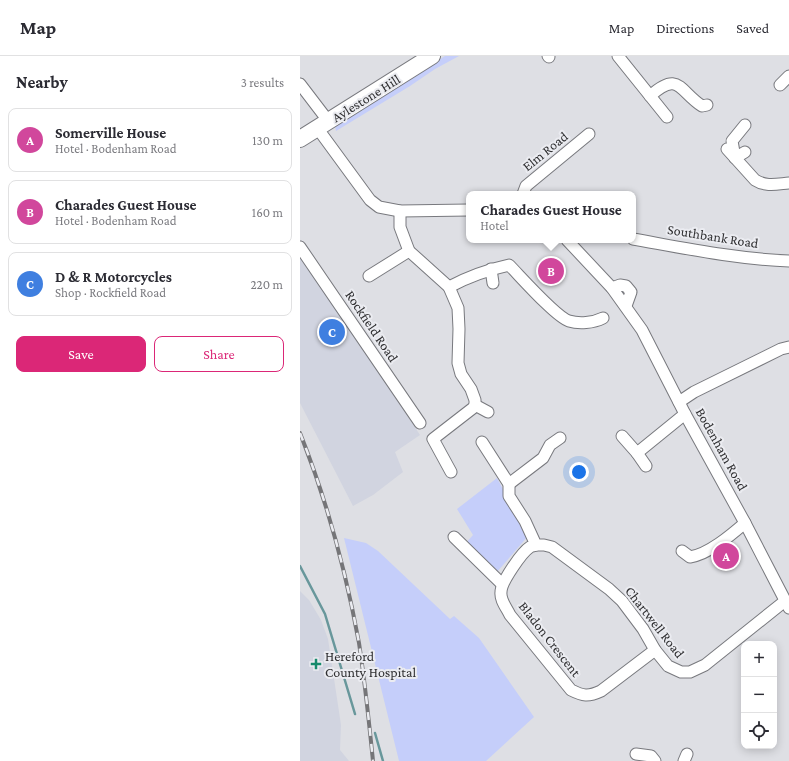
<!DOCTYPE html>
<meta charset="utf-8">
<style>
:root{--surface:#fff;--page:#f7f7f7;--text:#2b2b33;--muted:#7c7c81;--line:#e1e1e2;--accent:#db2777}
body{margin:0;font-family:"Crimson Pro",serif;background:var(--page);color:var(--text)}
.controls{position:absolute;right:12px;bottom:12px;display:grid;overflow:hidden;border-radius:8px;box-shadow:0 2px 10px #0003}
.controls button{width:36px;height:36px;display:grid;place-items:center;padding:0;border:0;border-bottom:1px solid var(--line);background:var(--surface);color:var(--text);font:20px sans-serif}
.you{position:absolute;left:279px;top:416px;width:14px;height:14px;margin:-10px;border:3px solid #fff;border-radius:50%;background:#1a73e8;box-shadow:0 0 0 6px #1a73e833}
.badge{display:grid;place-items:center;width:26px;height:26px;border-radius:50%;background:var(--accent);color:#fff;font-size:13px;font-weight:700}
.pin{position:absolute;translate:-50% -50%;border:2px solid #fff;box-shadow:0 1px 4px #0006}
.popup{position:absolute;left:166px;top:135px;width:170px;height:52px;box-sizing:border-box;display:grid;place-content:center;border-radius:8px;background:var(--surface);filter:drop-shadow(0 1px 3px #0005);font-size:13px;white-space:nowrap;color:var(--muted)}
.popup b{font-size:15px;color:var(--text)}
.popup::after{content:'';position:absolute;left:50%;top:100%;margin-left:-8px;border:8px solid transparent;border-top-color:var(--surface)}
.list{margin:0;padding:0;list-style:none}
h2{display:flex;justify-content:space-between;align-items:center;height:52px;margin:0;padding:0 16px;font-size:17px}
h2 small{font-size:13px;font-weight:400;color:var(--muted)}
.list li{display:grid;grid-template-columns:26px 1fr auto;gap:12px;align-items:center;box-sizing:border-box;height:64px;margin:0 8px 8px;padding:0 8px;border:1px solid var(--line);border-radius:8px}
.list b{display:block;font-size:15px;white-space:nowrap}
.list p{margin:0;font-size:13px;white-space:nowrap;color:var(--muted)}
.list em{font-size:13px;font-style:normal;color:var(--muted)}
.actions{display:flex;gap:8px;padding:12px 16px}
.actions a{flex:1;padding:9px 0;border:1px solid var(--accent);border-radius:8px;text-align:center;font-size:14px;color:var(--accent)}
.actions .main{background:var(--accent);color:#fff}
.icon{flex:none;width:22px;height:22px;fill:none;stroke:currentColor;stroke-width:2;stroke-linecap:round;stroke-linejoin:round}
.map{position:relative;flex:none;width:489px;height:705px;overflow:hidden}
header{display:flex;align-items:center;gap:24px;box-sizing:border-box;height:56px;padding:0 20px;background:var(--surface);border-bottom:1px solid var(--line)}
header strong{font-size:19px}
nav{display:flex;gap:22px;margin-inline-start:auto;font-size:14px}
main{display:flex}
aside{flex:1;background:var(--surface)}
.map>svg:first-child{display:block}
.built{fill:#d1d4e0}
.green{fill:#c5cefa}
.lines{fill:none;stroke-linecap:round;stroke-linejoin:round}
.stream{stroke:#68979b;stroke-width:2.5}
.minor-casing{stroke:#78797e;stroke-width:13}
.highway-casing{stroke:#78797e;stroke-width:18}
.minor{stroke:#fff;stroke-width:11}
.highway{stroke:#fff;stroke-width:16}
.rail-casing{stroke:#757578;stroke-width:4}
.rail{stroke:#ebecf1;stroke-width:2.5;stroke-dasharray:8;stroke-linecap:butt}
.poi-dot{fill:#168a6c;stroke:#ebecf1;stroke-width:1.5}
.labels{text-anchor:middle;dominant-baseline:central;stroke-width:4;stroke-linejoin:round;paint-order:stroke}
.street-label{font-size:14px;fill:#2f2f31;stroke:#ebecf1}
.poi-label{font-size:14px;fill:#2f2f31;stroke:#ebecf1;text-anchor:start}
</style>
<header>
<strong>Map</strong>
<nav><a>Map</a><a>Directions</a><a>Saved</a></nav>
</header>
<main>
<aside>
<h2>Nearby<small>3 results</small></h2>
<ul class="list">
<li><span class="badge" style="background:#d1479c">A</span><div><b>Somerville House</b><p>Hotel · Bodenham Road</p></div><em>130 m</em></li>
<li><span class="badge" style="background:#d1479c">B</span><div><b>Charades Guest House</b><p>Hotel · Bodenham Road</p></div><em>160 m</em></li>
<li><span class="badge" style="background:#3f7fe0">C</span><div><b>D &amp; R Motorcycles</b><p>Shop · Rockfield Road</p></div><em>220 m</em></li>
</ul>
<div class="actions"><a class="main">Save</a><a>Share</a></div>
</aside>
<div class="map">
<svg width="489" height="705" viewBox="0 0 489 705">
<rect width="100%" height="100%" fill="#dedfe4"/>
<!-- built -->
<g class="built">
<polygon points="0,199 120,379 95,396 103,416 73,439 53,450 0,347"/>
<polygon points="0,535 9,544 21,564 28,583 41,669 40,694 49,705 0,705"/>
</g>
<!-- green -->
<g class="green">
<polygon points="145,0 159,0 135,13 110,30 36,75 35,70"/>
<polygon points="197,422 228,480 197,516 165,488 173,479 157,453"/>
<polygon points="44,482 66,487 78,495 150,563 154,560 179,582 234,661 186,705 99,705"/>
</g>
<g class="lines">
<!-- stream -->
<g class="stream">
<polyline points="0,510 25,558 55,658"/>
<polyline points="75,677 83,705"/>
</g>
<!-- minor casing -->
<g class="minor-casing">
<g id="minor">
<polyline points="248,0 249,1"/>
<polyline points="318,0 367,61"/>
<polyline points="0,28 29,66"/>
<polyline points="480,29 489,20"/>
<path d="M350,40c29,-26 29,-5 52,10l5,-1"/>
<polyline points="445,69 432,85 435,102 445,96"/>
<polyline points="18,73 70,144 79,151 100,155 169,154"/>
<path d="M427,93l28,31c11,7 22,4 34,3"/>
<polyline points="223,138 226,130 289,78"/>
<polyline points="100,155 100,171 109,195 149,231 158,252 159,273 158,307 161,318 171,333 175,344 175,349 173,352 133,383 151,416"/>
<path d="M333,183c51,9 104,20 156,22"/>
<polyline points="267,184 312,232 342,274 385,358 445,467 489,552"/>
<polyline points="0,191 120,367"/>
<polyline points="191,213 193,227"/>
<polyline points="69,220 109,195"/>
<path d="M149,231c20,-11 37,-17 60,-22 11,11 47,52 60,56 10,3 24,2 34,-3"/>
<polyline points="312,232 320,229 326,230 331,236 326,250"/>
<polyline points="379,346 394,336 481,293 489,291"/>
<polyline points="175,349 188,356"/>
<polyline points="322,380 337,397 385,358"/>
<polyline points="182,386 209,428 209,440 225,465 236,489 244,489 252,491 309,533 322,545 343,573 355,594 368,610 381,616 390,616 405,609 485,545"/>
<polyline points="337,397 346,410"/>
<polyline points="209,428 243,402 250,389 260,382"/>
<polyline points="154,481 202,528"/>
<path d="M236,489c-2,1 -4,1 -6,2 -8,5 -29,35 -29,45 -1,8 5,15 9,23l61,75c12,6 17,7 30,1l54,-41"/>
<path d="M382,495l8,6c19,-3 41,-22 55,-34"/>
<polyline points="336,698 351,700 355,705"/>
<polyline points="384,705 387,698"/>
</g>
</g>
<!-- highway casing -->
<g class="highway-casing">
<polyline id="highway" points="0,83 132,0"/>
</g>
<!-- minor -->
<use href="#minor" class="minor"/>
<!-- highway -->
<use href="#highway" class="highway"/>
<!-- rail casing -->
<g class="rail-casing">
<path id="rail" d="M0,377c27,68 46,139 59,210 6,39 10,79 14,118"/>
</g>
<!-- rail -->
<use href="#rail" class="rail"/>
</g>
<!-- markers -->
<path class="poi-dot" d="M14 602h4v4h4v4h-4v4h-4v-4h-4v-4h4z"/>
<g class="labels">
<!-- street labels -->
<g class="street-label">
<text transform="translate(66 42) rotate(-32)">Aylestone Hill</text>
<text transform="translate(245 95) rotate(-39)">Elm Road</text>
<text transform="translate(413 180) rotate(9)">Southbank Road</text>
<text transform="translate(72 270) rotate(56)">Rockfield Road</text>
<text transform="translate(422 393) rotate(61)">Bodenham Road</text>
<text transform="translate(355 566) rotate(52)">Chartwell Road</text>
<text transform="translate(250 583) rotate(52)">Bladon Crescent</text>
</g>
<!-- poi labels -->
<g class="poi-label">
<text x="25" y="600">Hereford<tspan x="25" dy="16">County Hospital</tspan></text>
</g>
</g>
</svg>
<div class="controls">
<button>+</button>
<button>−</button>
<button><svg class="icon" aria-label="locate" viewBox="0 0 24 24"><circle cx="12" cy="12" r="6"/><path d="M12 2v4M12 18v4M2 12h4M18 12h4"/></svg></button>
</div>
<div class="you"></div>
<div class="pin badge" style="left:426px;top:500px;background:#d1479c">A</div>
<div class="pin badge" style="left:251px;top:215px;background:#d1479c">B</div>
<div class="popup"><b>Charades Guest House</b>Hotel</div>
<div class="pin badge" style="left:32px;top:276px;background:#3f7fe0">C</div>
</div>
</main>
